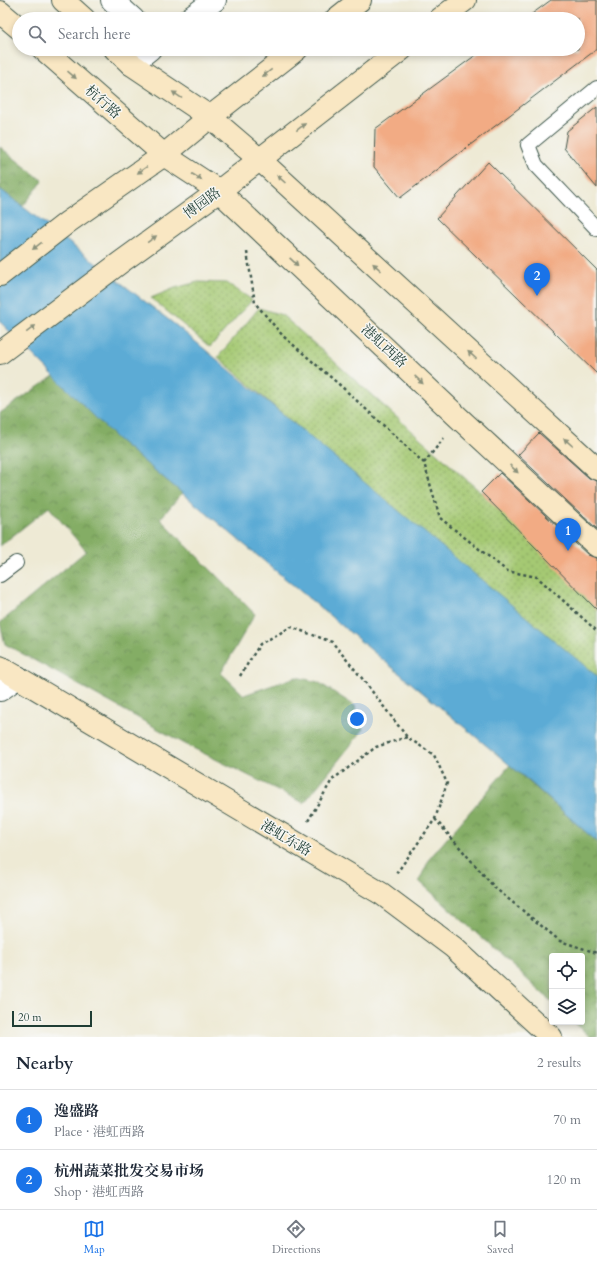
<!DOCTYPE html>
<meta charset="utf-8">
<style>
:root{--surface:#fff;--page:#f6f6f7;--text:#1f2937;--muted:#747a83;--line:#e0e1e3;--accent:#1a73e8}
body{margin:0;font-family:Cardo,"Noto Serif SC",serif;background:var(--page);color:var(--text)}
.controls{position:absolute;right:12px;bottom:12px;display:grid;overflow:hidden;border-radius:4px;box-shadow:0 2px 6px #0003}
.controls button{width:36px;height:36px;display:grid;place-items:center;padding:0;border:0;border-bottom:1px solid var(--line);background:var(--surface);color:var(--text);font:20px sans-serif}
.scale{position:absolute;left:12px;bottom:10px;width:80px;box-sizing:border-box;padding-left:4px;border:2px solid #1f3d34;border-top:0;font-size:11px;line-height:14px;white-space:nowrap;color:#1f3d34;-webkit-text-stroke:3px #f6f6f2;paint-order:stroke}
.you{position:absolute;left:357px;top:719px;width:14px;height:14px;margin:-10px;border:3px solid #fff;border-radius:50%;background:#1a73e8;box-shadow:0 0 0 6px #1a73e833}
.badge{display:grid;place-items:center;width:26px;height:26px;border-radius:50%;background:var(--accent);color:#fff;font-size:13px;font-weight:700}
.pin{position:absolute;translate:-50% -33px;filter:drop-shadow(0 1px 2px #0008)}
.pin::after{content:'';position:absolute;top:21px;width:14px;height:12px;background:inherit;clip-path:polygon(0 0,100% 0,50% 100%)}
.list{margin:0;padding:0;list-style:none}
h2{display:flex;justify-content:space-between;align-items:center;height:52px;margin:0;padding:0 16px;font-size:17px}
h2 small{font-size:13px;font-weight:400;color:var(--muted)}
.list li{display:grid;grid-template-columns:26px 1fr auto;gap:12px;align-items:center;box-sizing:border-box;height:60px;padding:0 16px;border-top:1px solid var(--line)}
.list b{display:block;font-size:15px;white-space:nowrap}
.list p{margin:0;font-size:13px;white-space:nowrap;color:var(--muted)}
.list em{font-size:13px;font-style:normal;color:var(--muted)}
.icon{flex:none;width:22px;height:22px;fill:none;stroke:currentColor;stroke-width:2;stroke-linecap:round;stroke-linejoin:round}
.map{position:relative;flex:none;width:597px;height:1037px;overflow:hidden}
.search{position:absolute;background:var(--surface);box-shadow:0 2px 6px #0003;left:12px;right:12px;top:12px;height:44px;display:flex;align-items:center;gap:10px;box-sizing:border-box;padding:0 14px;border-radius:22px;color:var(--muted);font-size:15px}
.sheet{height:172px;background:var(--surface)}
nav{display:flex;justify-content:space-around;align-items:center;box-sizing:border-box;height:56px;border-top:1px solid var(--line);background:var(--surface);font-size:11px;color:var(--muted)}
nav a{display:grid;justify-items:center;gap:2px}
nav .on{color:var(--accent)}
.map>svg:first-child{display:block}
.grass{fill:url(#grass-dots);stroke:#628354}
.forest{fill:url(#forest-crowns);stroke:#52754c}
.water{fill:#5babd5;stroke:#3d7484}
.building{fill:#f2ab84}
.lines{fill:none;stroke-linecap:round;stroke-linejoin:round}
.lane-casing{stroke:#3e574c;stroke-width:16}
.street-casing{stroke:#3e574c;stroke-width:24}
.secondary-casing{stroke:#3e574c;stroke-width:24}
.path{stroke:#3e574c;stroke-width:2.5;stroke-dasharray:3 3;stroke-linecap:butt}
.lane{stroke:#fff;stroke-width:14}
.street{stroke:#fff;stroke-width:22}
.secondary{stroke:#f9e7c3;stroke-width:22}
.oneway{fill:#8c927c}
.labels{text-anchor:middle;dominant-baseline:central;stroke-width:3;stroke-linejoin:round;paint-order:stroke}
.street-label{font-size:14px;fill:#1f3d34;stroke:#f6f6f2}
</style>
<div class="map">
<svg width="597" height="1037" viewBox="0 0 597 1037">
<defs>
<pattern id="grass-dots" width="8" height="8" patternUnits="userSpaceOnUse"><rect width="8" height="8" fill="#a5c973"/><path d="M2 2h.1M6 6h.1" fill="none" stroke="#86a45f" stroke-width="1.8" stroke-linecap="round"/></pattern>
<pattern id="forest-crowns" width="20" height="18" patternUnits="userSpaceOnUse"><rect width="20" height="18" fill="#84ad65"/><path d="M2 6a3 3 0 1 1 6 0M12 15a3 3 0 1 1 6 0" fill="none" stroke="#6b8e54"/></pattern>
</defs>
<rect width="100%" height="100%" fill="#f6f6f2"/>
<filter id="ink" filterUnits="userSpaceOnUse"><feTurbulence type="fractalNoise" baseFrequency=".025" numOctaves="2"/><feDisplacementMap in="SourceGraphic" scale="8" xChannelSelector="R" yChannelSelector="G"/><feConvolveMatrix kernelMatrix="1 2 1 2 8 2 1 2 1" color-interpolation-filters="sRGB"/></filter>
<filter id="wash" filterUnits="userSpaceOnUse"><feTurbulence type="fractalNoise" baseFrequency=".012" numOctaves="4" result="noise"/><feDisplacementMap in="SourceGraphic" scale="16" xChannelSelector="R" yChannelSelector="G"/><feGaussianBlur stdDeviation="0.9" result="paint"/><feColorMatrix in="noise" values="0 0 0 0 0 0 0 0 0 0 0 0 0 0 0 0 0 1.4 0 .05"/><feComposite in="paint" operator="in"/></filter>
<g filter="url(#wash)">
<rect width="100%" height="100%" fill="#eeead5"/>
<!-- grass -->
<g class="grass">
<polygon points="198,282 227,283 252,300 210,347 151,298 175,288"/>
<polygon points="259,308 282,315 597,596 597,689 218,357"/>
</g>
<!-- forest -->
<g class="forest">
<polygon points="0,147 43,181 23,206 0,189"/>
<polygon points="54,376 117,439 182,493 160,519 255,614 221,673 244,695 296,677 318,682 355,706 363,730 304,803 185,744 5,644 0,623 86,551 49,507 0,546 0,413"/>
<polygon points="510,765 597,842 597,1037 590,1037 574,1022 582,1022 582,956 552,956 552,1002 419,881 430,858"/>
</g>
<!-- water -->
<polygon class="water" points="0,189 178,327 597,676 597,842 529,781 117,439 0,322"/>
<g id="blocks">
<!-- building -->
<g class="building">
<polygon points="551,0 597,0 597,49 400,198 374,167 375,129 484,49 578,49 578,19 525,19"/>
<polygon points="597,107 597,188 564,148 567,131"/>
<polygon points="488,162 597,270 597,374 437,218"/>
<polygon points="539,433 589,478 597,481 597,529 518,455"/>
<polygon points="500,473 588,555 597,558 597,610 481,492"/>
</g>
</g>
</g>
<g filter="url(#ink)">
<use href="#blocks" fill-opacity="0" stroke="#3e574c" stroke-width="1"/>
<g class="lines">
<!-- lane casing -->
<g class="lane-casing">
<g id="lane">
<polyline points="597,88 528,145 536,165 597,229"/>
<polyline points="0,575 16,563"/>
</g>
</g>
<!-- street casing -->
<g class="street-casing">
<g id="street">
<polyline points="112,0 133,19"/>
<polyline points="189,19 215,0"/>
<polyline points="131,64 150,49"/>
<polyline points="0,690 18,677"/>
</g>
</g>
<!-- secondary casing -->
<g class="secondary-casing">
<g id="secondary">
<polyline points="63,0 84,19"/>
<polyline points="0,12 19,28"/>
<polyline points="336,19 360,0"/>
<polyline points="440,19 465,0"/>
<polyline points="43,49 164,155 219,191 459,418 597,546"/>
<polyline points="115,49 131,64 210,117 259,159 597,469"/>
<polyline points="0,275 68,222 164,155 210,117 297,49"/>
<polyline points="0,353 121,262 219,191 402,49"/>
<polyline points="0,667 382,894 453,947 551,1037"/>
</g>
</g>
<!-- path -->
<g class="path">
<polyline points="247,252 255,303 283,336 342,387 424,463 440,518 507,571 537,577 597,631"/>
<polyline points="424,463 444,438"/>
<polyline points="240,676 260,644 291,627 332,642 361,677 407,737"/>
<polyline points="435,819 495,888 560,941 597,953"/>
<polyline points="308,821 332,780 376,747 407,737 434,755 447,783 435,819 396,874"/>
</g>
<!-- lane -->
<use href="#lane" class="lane"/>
<!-- street -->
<use href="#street" class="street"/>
<!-- secondary -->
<use href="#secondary" class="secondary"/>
</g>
<!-- one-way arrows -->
<defs><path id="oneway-solid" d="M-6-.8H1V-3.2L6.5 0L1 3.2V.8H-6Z"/></defs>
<g class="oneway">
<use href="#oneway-solid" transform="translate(267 73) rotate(142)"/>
<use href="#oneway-solid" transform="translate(72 75) rotate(41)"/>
<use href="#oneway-solid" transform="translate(177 95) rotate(-146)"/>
<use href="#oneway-solid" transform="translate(301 127) rotate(-38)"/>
<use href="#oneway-solid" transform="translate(142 170) rotate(145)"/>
<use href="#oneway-solid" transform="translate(197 177) rotate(33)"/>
<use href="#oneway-solid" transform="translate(281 179) rotate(-138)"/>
<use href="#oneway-solid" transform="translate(152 239) rotate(-36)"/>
<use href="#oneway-solid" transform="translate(37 246) rotate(142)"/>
<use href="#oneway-solid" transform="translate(294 262) rotate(43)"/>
<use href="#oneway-solid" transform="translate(377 267) rotate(-138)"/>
<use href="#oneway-solid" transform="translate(31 329) rotate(-37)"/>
<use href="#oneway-solid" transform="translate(472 355) rotate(-138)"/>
<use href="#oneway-solid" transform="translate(419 380) rotate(43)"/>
<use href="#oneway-solid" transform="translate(568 442) rotate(-138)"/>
<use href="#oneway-solid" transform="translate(514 469) rotate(43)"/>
</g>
</g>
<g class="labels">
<!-- street labels -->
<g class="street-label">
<text transform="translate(103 102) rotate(41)">杭行路</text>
<text transform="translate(202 203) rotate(-36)">博园路</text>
<text transform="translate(384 346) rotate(43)">港虹西路</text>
<text transform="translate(286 838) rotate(31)">港虹东路</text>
</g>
</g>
</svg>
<div class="controls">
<button><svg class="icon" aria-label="locate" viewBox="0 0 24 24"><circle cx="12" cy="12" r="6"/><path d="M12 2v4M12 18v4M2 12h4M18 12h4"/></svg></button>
<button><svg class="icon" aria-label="layers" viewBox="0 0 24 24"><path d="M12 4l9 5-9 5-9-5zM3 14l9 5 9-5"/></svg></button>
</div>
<div class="scale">20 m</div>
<div class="you"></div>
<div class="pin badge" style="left:568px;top:551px">1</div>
<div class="pin badge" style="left:537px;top:296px">2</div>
<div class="search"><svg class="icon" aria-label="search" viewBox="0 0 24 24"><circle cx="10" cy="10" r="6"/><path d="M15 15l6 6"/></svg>Search here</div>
</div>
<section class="sheet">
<h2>Nearby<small>2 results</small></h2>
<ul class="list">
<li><span class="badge">1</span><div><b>逸盛路</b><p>Place · 港虹西路</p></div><em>70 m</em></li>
<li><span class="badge">2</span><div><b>杭州蔬菜批发交易市场</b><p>Shop · 港虹西路</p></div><em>120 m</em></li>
</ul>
</section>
<nav>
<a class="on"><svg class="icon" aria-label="map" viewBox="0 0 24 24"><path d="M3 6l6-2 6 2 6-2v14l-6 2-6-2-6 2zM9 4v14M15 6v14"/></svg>Map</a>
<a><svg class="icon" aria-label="directions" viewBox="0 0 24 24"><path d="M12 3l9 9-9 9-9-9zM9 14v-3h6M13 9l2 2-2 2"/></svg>Directions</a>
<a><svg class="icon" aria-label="saved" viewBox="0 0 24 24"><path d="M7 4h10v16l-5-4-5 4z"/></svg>Saved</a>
</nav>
